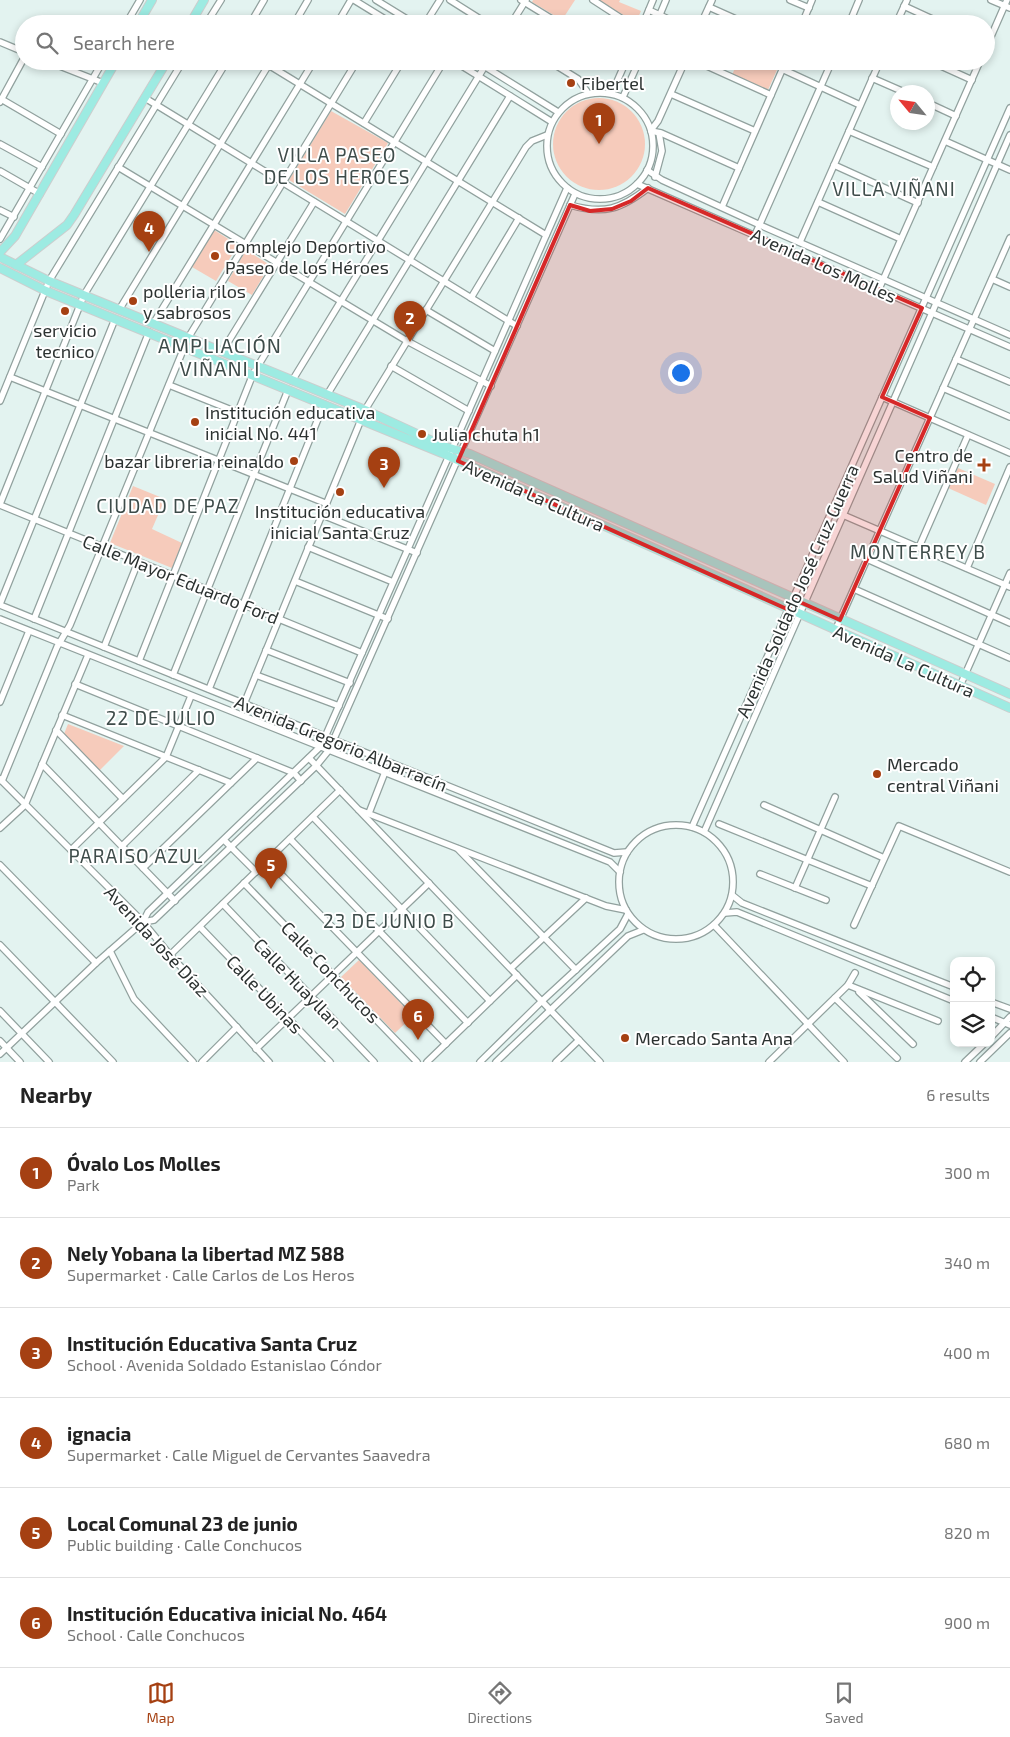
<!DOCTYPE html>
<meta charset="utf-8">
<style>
:root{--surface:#fff;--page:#f2f2f2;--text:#222;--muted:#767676;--line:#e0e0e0;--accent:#a54012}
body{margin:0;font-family:"Exo 2",sans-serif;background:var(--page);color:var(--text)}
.controls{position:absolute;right:15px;bottom:15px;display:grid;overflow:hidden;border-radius:10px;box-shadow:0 2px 8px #0003}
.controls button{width:45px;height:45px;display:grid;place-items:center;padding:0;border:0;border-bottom:1px solid var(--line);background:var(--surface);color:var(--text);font:25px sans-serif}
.compass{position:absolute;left:890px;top:85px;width:45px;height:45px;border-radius:50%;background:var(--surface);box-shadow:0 2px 8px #0003;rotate:299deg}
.you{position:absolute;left:680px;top:372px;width:18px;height:18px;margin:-12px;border:4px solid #fff;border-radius:50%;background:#1a73e8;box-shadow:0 0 0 8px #1a73e833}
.badge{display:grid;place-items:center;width:32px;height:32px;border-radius:50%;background:var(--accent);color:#fff;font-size:16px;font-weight:700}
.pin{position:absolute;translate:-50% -41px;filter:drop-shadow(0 1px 2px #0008)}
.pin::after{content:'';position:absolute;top:26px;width:18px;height:15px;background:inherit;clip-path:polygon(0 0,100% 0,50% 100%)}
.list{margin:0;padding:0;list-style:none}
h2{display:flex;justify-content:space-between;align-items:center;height:65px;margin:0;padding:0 20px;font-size:21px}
h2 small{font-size:16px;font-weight:400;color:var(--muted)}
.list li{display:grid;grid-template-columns:32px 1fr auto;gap:15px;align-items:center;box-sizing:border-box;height:90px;padding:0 20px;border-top:1px solid var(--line)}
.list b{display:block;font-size:19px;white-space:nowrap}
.list p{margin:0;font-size:16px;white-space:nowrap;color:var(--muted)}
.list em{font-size:16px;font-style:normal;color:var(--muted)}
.icon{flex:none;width:28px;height:28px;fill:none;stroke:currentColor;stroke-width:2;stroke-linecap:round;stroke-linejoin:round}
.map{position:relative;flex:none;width:1010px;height:1062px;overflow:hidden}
.search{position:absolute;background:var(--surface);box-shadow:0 2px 8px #0003;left:15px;right:15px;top:15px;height:55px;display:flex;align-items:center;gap:12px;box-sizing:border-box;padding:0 18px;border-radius:28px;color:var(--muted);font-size:19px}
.sheet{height:605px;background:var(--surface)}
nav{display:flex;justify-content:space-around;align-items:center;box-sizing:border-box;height:70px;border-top:1px solid var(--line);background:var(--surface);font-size:14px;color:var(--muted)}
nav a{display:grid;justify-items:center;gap:2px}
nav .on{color:var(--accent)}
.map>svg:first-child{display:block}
.green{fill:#f6cbbb}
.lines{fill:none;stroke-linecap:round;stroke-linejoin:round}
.minor-casing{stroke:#91a19e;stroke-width:8}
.major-casing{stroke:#cccece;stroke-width:10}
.minor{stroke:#fff;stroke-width:5.5}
.major{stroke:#9debe2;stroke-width:8}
.marked{fill:#d62828;fill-opacity:0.2;stroke:#d62828;stroke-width:4;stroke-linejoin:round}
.poi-dot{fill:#a54012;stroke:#fff;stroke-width:2}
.labels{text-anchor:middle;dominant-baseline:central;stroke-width:4;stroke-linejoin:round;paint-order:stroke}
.poi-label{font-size:18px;fill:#2c3231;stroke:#fff;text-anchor:start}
.street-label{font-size:18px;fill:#2c3231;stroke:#fff}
.neighbourhood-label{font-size:19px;letter-spacing:1px;fill:#3e4c4a;stroke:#fff}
.quarter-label{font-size:20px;letter-spacing:1px;fill:#3e4c4a;stroke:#fff}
</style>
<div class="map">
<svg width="1010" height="1062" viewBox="0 0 1010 1062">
<rect width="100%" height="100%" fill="#e3f3f0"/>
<!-- green -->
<g class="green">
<polygon points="533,0 575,0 562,20 532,2"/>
<polygon points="597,0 620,0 619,2 641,11 636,22"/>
<polygon points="738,61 781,61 768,90 732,75"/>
<circle cx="599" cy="144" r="46"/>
<polygon points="331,111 388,143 345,214 289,180"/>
<polygon points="214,230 238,245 216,281 192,267"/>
<polygon points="246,250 270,265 252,295 228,281"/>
<polygon points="958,468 995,484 986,505 948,488"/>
<polygon points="133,486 165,499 152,529 182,543 172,568 110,543"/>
<polygon points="68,724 124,746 99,771 64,734"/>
<polygon points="359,960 413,1016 395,1033 341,977"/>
</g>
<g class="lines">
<!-- minor casing -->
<g class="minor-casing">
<g id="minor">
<polyline points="354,0 393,24"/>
<polyline points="376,0 415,24"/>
<polyline points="450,0 488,24"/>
<polyline points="521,0 560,24"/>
<polyline points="593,0 630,24"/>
<polyline points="790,0 809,8"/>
<polyline points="991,0 1010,8"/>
<polyline points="904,6 943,24"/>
<polyline points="709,7 747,24"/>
<polyline points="649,10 679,24"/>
<polyline points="126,24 140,0"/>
<polyline points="206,24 221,0"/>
<polyline points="250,24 264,0"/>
<polyline points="294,24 308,0"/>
<polyline points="337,24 351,0"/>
<polyline points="425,24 440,0"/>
<polyline points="511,24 526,0"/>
<polyline points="643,24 653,0"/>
<polyline points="656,24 666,0"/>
<polyline points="701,24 712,0"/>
<polyline points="802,24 812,0"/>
<polyline points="849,24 859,0"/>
<polyline points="896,24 907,0"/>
<polyline points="0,42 24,52"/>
<polyline points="986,48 1007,0"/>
<polyline points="47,61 103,83"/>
<polyline points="262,61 546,235"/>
<polyline points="454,61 552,122"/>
<polyline points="476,61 558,112"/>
<polyline points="549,61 578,79 588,93"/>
<polyline points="696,61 771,95"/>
<polyline points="930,61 972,80"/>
<polyline points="782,69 860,105"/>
<polyline points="872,78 904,92"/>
<circle cx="600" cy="146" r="53"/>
<polyline points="612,93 626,61"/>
<polyline points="671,94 755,131"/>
<polyline points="623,97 639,61"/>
<polyline points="145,98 517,326"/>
<polyline points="1,99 61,134"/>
<polyline points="0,102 24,58"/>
<polyline points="928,103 956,116"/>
<polyline points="364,123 402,61"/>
<polyline points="651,130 658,121 685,61"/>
<polyline points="651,131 661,133 739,168"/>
<polyline points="849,131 933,167"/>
<polyline points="945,141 1010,170"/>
<polyline points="0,144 42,167"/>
<polyline points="834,165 918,203"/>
<polyline points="118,167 407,341 491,386"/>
<polyline points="647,170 662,180 760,225 1010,335"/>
<polyline points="0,171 40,194"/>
<polyline points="655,177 662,151 659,133"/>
<polyline points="637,184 1010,347"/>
<polyline points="818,202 901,239"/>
<path d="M570,205c34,10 51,4 78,-17"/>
<polyline points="722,207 786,61"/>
<polyline points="0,210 14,217"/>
<polyline points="755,235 832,61"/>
<polyline points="0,239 103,61"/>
<polyline points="800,242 880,61"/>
<polyline points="992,279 1010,287"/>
<polyline points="879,289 980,61"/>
<polyline points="471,298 519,218"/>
<polyline points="119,310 271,61"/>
<polyline points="426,310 495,351"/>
<polyline points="153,324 314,61"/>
<polyline points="222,352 314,202"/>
<polyline points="956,359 1010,382"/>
<polyline points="391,366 469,411"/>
<polyline points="10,377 325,503"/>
<polyline points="292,381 488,61"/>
<polyline points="169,385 239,413"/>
<polyline points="943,388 1010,417"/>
<polyline points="327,395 510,96"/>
<polyline points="882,397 1010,453"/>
<polyline points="0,401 49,281 183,61"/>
<polyline points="0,504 84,295 227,61"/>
<polyline points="0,505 362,653"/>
<polyline points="320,514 417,553"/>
<polyline points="843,515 1010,587"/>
<polyline points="308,547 393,582"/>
<polyline points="919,547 968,435"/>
<polyline points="867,559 1010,623"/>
<polyline points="967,568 1010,467"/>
<polyline points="295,581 388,619"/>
<polyline points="854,589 1010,658"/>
<polyline points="0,604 115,319"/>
<polyline points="0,605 614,853 627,852"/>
<polyline points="0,619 610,862 620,872"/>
<polyline points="34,619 149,332"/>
<polyline points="835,631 1010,238"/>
<polyline points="104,647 138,562"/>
<polyline points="266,650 350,683"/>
<polyline points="139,661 253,374 444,61"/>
<polyline points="173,675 288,390"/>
<polyline points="256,675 339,706"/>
<polyline points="75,684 294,773 301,781"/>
<polyline points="960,686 1010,573"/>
<polyline points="209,689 324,404"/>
<polyline points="0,702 29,631"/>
<polyline points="244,704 365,410 526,147 532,141 547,135"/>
<polyline points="62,715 231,783"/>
<polyline points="56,730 123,799"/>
<polyline points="309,758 600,1062"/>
<polyline points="42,764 175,901"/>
<polyline points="0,779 143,922 170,955 269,1062"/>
<polyline points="2,781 57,647 70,625 188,338 357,61"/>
<polyline points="764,805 884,858"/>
<polyline points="359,810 606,906 626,910"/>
<polyline points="369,813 385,772"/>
<polyline points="313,817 490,1001"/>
<polyline points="719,824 872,886"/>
<circle cx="676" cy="882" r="57"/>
<polyline points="692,827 1010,108"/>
<polyline points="0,828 25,805 88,655"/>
<polyline points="704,832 1010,135"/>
<polyline points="290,839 468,1023"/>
<polyline points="224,840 256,872"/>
<polyline points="122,846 199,770"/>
<polyline points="458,849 576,970"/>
<polyline points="71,850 166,757 191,696"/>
<polyline points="268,861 446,1044"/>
<polyline points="0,865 96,963"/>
<polyline points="143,868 257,758"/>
<polyline points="760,874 826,900"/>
<polyline points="244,883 417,1062"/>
<polyline points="795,888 835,797"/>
<polyline points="732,895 742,903 954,987"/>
<polyline points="223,904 374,1062"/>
<polyline points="725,913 737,912 954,1001"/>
<polyline points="143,922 154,920 316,766 329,750 575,194"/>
<polyline points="714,925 844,1062"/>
<polyline points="854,925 899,826 1010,872"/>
<polyline points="200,927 330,1062"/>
<polyline points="0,945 113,1062"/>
<polyline points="110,951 134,999 193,1062"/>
<polyline points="170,955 340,790"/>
<polyline points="511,968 586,898"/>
<polyline points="848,985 938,1021"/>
<polyline points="859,992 913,1044"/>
<polyline points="835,998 897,1058"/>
<polyline points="991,1002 1010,1009"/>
<polyline points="0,1011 49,1062"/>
<polyline points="991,1017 1010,1025"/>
<polyline points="991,1037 1010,1017"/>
<polyline points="0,1041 20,1062"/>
<polyline points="256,1049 429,883"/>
<polyline points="0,1054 96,963 143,922 148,912 321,746 567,188"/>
<polyline points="202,1062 237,1027"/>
<polyline points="427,1062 517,975"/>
<polyline points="480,1062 542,1001 620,929 628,914"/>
<polyline points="496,1062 628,936 643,930"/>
<polyline points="556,1062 579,1040"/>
<polyline points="769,1062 848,985 855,973"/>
<polyline points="965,1062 985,1043"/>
<polyline points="980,1062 1010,1033"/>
</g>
</g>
<!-- major casing -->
<g class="major-casing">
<g id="major">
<polyline points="138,24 152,0"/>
<polyline points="190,24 204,0"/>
<polyline points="0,252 15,236 116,61"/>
<polyline points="0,257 49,281 365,410 443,446 470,454 1010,694"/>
<polyline points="16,265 67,225 74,215 167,61"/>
<polyline points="0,268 46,291 442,453 1010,708"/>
</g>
</g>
<!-- minor -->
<use href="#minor" class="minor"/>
<!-- major -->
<use href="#major" class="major"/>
</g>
<!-- marked area -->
<path class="marked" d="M648,188l274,120 -40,89 48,21 -90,202 -47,-21 -4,11 -331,-149 112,-256 20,6 22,-2 19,-8z"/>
<!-- markers -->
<g class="poi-dot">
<circle cx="571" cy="83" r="5"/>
<circle cx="215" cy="256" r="5"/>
<circle cx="133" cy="301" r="5"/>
<circle cx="65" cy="311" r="5"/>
<circle cx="195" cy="422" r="5"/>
<circle cx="422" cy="434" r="5"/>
<circle cx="294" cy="461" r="5"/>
<path d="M981.5 457.5h5v5h5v5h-5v5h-5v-5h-5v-5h5z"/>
<circle cx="340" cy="492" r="5"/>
<circle cx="877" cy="774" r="5"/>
<circle cx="625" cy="1038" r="5"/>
</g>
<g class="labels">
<!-- poi labels -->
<g class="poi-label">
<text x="581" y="83">Fibertel</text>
<text x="225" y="246">Complejo Deportivo<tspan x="225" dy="21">Paseo de los Héroes</tspan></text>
<text x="143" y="291">polleria rilos<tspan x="143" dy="21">y sabrosos</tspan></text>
<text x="65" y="330" text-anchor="middle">servicio<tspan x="65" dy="21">tecnico</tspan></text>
<text x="205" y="412">Institución educativa<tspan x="205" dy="21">inicial No. 441</tspan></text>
<text x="432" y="434">Julia chuta h1</text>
<text x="973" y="455" text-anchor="end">Centro de<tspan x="973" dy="21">Salud Viñani</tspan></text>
<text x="284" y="461" text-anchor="end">bazar libreria reinaldo</text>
<text x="340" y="511" text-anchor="middle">Institución educativa<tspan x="340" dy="21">inicial Santa Cruz</tspan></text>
<text x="887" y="764">Mercado<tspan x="887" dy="21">central Viñani</tspan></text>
<text x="635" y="1038">Mercado Santa Ana</text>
</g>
<!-- street labels -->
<g class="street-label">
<text transform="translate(824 265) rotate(24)">Avenida Los Molles</text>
<text transform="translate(534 495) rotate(24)">Avenida La Cultura</text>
<text transform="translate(181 579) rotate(22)">Calle Mayor Eduardo Ford</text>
<text transform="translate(797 591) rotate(-66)">Avenida Soldado José Cruz Guerra</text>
<text transform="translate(904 661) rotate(24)">Avenida La Cultura</text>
<text transform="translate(341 743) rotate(22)">Avenida Gregorio Albarracín</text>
<text transform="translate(157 941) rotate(47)">Avenida José Díaz</text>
<text transform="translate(331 972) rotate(46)">Calle Conchucos</text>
<text transform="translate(298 983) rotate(46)">Calle Huayllan</text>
<text transform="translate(265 994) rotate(46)">Calle Ubinas</text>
</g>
<!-- neighbourhood labels -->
<g class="neighbourhood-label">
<text x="337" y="154">VILLA PASEO<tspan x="337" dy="22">DE LOS HEROES</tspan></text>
<text x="894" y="188">VILLA VIÑANI</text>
<text x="168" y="505">CIUDAD DE PAZ</text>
<text x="918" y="551">MONTERREY B</text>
<text x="161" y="717">22 DE JULIO</text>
<text x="136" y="855">PARAISO AZUL</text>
<text x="389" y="920">23 DE JUNIO B</text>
</g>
<!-- quarter labels -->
<g class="quarter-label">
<text x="220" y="345">AMPLIACIÓN<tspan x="220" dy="23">VIÑANI I</tspan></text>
</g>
</g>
</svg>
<div class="controls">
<button><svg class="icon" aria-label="locate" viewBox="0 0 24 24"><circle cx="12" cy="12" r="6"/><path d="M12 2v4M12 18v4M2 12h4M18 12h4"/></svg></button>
<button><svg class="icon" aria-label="layers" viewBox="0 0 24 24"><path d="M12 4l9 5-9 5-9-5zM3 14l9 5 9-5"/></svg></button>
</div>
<svg class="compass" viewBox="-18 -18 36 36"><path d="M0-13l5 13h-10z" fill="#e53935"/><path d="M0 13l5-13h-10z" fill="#767676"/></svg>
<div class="you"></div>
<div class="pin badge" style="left:599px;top:144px">1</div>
<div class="pin badge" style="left:410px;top:342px">2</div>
<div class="pin badge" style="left:384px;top:488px">3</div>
<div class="pin badge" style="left:149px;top:252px">4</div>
<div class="pin badge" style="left:271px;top:889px">5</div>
<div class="pin badge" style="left:418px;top:1040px">6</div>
<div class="search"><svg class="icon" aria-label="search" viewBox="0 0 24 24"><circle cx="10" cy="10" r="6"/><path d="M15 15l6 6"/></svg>Search here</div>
</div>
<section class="sheet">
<h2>Nearby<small>6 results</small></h2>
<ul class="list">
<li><span class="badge">1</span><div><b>Óvalo Los Molles</b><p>Park</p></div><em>300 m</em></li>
<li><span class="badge">2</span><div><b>Nely Yobana la libertad MZ 588</b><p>Supermarket · Calle Carlos de Los Heros</p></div><em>340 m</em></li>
<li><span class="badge">3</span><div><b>Institución Educativa Santa Cruz</b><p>School · Avenida Soldado Estanislao Cóndor</p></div><em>400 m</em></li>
<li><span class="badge">4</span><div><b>ignacia</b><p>Supermarket · Calle Miguel de Cervantes Saavedra</p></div><em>680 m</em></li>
<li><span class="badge">5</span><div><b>Local Comunal 23 de junio</b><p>Public building · Calle Conchucos</p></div><em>820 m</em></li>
<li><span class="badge">6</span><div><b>Institución Educativa inicial No. 464</b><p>School · Calle Conchucos</p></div><em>900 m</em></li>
</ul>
</section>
<nav>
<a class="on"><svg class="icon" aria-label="map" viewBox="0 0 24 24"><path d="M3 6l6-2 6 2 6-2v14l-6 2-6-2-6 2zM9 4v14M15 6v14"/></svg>Map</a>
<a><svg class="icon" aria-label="directions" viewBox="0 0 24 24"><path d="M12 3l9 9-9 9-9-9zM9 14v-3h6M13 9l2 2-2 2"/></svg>Directions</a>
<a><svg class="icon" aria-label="saved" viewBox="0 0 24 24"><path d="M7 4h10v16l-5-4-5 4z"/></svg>Saved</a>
</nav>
